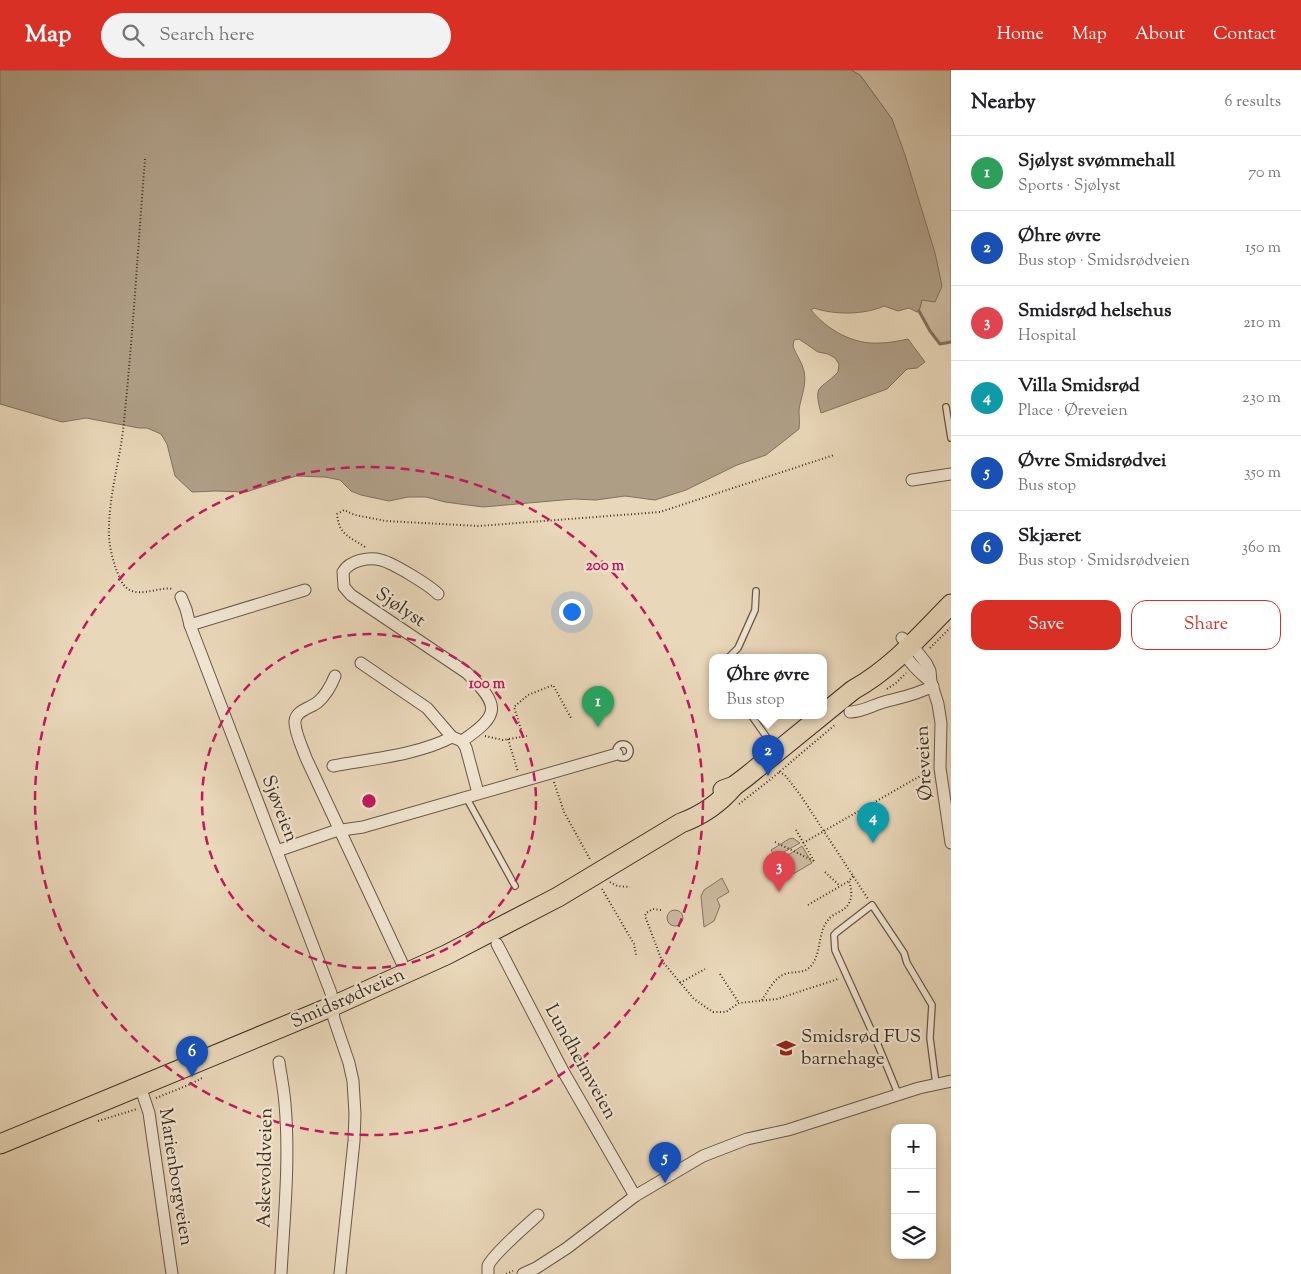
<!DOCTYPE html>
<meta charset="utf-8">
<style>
:root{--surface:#fff;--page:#f2f2f2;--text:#202124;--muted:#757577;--line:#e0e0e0;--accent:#d93025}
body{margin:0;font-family:"Sorts Mill Goudy",serif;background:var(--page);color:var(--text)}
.controls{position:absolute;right:15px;bottom:15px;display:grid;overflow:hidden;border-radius:10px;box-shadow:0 2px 8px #0003}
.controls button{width:45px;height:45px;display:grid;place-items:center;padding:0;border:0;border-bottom:1px solid var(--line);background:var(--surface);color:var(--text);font:25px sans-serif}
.you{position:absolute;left:571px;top:541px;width:18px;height:18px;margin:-12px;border:4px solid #fff;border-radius:50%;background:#1a73e8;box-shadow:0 0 0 8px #1a73e833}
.badge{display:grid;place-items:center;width:32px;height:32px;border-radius:50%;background:var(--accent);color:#fff;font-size:16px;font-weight:700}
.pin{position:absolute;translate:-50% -41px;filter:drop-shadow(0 1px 2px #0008)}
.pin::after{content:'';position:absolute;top:26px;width:18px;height:15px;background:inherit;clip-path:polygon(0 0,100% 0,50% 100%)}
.popup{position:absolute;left:709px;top:584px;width:118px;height:65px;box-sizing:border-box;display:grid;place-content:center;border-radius:10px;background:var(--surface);filter:drop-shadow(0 1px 4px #0005);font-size:16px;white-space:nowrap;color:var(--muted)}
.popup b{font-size:19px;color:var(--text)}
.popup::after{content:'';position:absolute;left:50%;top:100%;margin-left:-10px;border:10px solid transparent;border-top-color:var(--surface)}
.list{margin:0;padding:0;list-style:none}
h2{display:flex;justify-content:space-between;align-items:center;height:65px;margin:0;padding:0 20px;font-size:21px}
h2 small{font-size:16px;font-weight:400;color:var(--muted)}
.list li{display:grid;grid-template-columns:32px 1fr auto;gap:15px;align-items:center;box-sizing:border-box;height:75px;padding:0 20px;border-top:1px solid var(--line)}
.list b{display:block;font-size:19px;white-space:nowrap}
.list p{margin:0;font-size:16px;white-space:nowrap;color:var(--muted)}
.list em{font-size:16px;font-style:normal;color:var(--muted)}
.actions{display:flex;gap:10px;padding:15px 20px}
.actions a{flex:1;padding:11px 0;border:1px solid var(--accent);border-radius:15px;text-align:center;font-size:18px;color:var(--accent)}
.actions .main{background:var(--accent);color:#fff}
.icon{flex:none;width:28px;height:28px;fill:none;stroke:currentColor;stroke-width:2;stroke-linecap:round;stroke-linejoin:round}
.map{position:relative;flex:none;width:951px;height:1204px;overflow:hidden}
header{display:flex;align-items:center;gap:30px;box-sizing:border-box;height:70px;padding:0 25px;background:var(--accent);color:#fff}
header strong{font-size:24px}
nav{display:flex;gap:28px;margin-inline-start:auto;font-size:18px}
.search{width:350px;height:45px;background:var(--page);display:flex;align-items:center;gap:12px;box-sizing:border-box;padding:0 18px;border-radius:28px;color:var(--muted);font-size:19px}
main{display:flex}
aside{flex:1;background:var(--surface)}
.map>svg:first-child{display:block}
.grass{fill:#ccba9f;stroke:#847460}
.water{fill:#af9e86;stroke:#81725e}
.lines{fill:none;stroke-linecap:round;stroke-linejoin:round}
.stream{stroke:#81725e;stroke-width:3}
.lane-casing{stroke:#685948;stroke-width:8}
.street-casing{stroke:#685948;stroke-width:13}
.primary-casing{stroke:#3d2f22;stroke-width:21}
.path{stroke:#3d2f22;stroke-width:2;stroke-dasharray:1 2.5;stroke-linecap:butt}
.lane{stroke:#f1e5d2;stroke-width:5.5}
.street{stroke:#f1e5d2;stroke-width:11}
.primary{stroke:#e9d7b9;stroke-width:19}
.ring{fill:none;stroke:#c2185b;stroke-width:2.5;stroke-dasharray:9 6}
.labels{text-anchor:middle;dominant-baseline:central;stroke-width:4.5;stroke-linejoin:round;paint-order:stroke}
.street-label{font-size:19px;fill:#3d2f22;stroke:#f1e5d2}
.poi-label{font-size:19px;fill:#3d2f22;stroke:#f1e5d2;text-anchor:start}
.centre{fill:#c2185b;stroke:#f1e5d2;stroke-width:2.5}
.ring-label{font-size:15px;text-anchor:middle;font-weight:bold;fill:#c2185b;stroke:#f1e5d2;stroke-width:4.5;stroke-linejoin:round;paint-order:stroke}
</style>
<header>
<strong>Map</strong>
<div class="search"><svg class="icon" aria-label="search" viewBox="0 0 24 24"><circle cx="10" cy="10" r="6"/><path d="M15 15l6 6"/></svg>Search here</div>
<nav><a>Home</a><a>Map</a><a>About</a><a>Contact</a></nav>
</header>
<main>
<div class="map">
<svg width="951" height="1204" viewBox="0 0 951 1204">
<rect width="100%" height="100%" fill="#e9d7b9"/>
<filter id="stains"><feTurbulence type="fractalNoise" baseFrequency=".004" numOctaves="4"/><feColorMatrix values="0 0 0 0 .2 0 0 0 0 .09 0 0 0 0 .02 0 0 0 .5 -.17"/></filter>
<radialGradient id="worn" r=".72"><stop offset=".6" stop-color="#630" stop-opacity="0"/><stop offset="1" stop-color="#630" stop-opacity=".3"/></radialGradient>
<!-- grass -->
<g class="grass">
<polygon points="851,0 951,0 951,272 940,274 930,261 919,241 922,230 892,49 860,5"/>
<polygon points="793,768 800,773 775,787 771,780 789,769"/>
<polygon points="802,776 812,793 793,804 785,791 785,787"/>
<polygon points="722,808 729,822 717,829 720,836 714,851 704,857 701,826 704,820"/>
<circle cx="675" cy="848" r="8"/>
</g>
<!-- water -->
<path class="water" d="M0,0h851l9,5 32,44 13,36 30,98 7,33 -7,16 -13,-2 -3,11 -2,1 -8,-4 -11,3 -14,-5c-20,9 -50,9 -70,2l-3,2c16,20 43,35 69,33 9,0 19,-2 28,-4l17,23 -8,6 -10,1 -20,20 -66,24c-8,-30 -1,-22 17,-41l1,-8 -4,-6 -7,-4 -10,-2 -19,-13 -5,1 -1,6c3,9 9,16 11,25 3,14 -3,25 -5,39 0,6 1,13 0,19l-33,26 -29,10 -51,25 -31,10 -30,-4 -29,4 -22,-1 -91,8 -38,-5 -19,-5h-18l-19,4 -28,-6 -10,-4 -11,-11 -15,-3 -29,-1 -50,16 -30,-1 -24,1 -17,-16 -8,-32 -6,-10 -14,-6h-8l-53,-10 -24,4 -62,-18z"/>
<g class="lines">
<!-- stream -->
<polyline class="stream" points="919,241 930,261 940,274 951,272"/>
<!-- lane casing -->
<g class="lane-casing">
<g id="lane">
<polyline points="946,337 951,368"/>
<polyline points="729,587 738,578 755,540 756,521"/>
<polyline points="751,645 775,679"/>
<circle cx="623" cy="681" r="7"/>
<polyline points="466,727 515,816"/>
<polyline points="899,1026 878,975 835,880 834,865 837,862 872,835 904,883 907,893 932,935 930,968 936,1014"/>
</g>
</g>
<!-- street casing -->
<g class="street-casing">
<g id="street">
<polyline points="912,410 951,404"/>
<path d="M438,524c-9,-9 -45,-31 -57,-34 -12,-3 -31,0 -38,12l1,15 7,8 116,78c34,33 33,42 -5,68l4,7 12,45"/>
<polyline points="181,527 186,539 190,555 331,923 334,949 349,993 353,1011 355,1044 354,1071 340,1204"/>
<polyline points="190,555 305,520"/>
<polyline points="902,568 911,574 926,593 930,601 931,612 938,634 941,653 940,698 951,773"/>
<path d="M903,577c0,11 19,28 28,35"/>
<polyline points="361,593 427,638 452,667 462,671"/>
<path d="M335,606c-4,10 -9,19 -17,26 -7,6 -22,8 -23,19 -1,10 8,28 11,37l96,205"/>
<path d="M850,642c12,0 23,-7 34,-10 18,-5 32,-7 49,-16"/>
<path d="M333,696c37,-7 85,-11 119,-29"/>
<polyline points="277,781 335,761 363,757 617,684"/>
<polyline points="497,874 563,1001 635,1126"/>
<path d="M279,992c2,14 5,28 6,42 5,57 -1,113 -4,170"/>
<polyline points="140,1016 149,1043 172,1204"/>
<path d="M488,1204c0,-2 0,-6 0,-8 4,-11 40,-42 50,-51"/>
<polyline points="523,1204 536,1198 567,1178 635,1126 703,1086 747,1069 788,1060 919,1018 951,1011"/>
</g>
</g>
<!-- primary casing -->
<g class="primary-casing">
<g id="primary">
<path d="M723,720l11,-4 12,-9 107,-87c38,-21 68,-55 98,-86"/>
<path d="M0,1074l333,-138 113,-51 112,-58 123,-74c22,-8 38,-19 53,-37"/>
</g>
</g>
<!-- path -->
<g class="path">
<path d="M145,89c-7,87 -12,175 -21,262 -3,36 -15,72 -15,109 -1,15 6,41 14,54 12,17 34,2 50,5"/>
<path d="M365,477c-14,-10 -26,-11 -28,-33l7,-4 11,5 31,6 93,5 181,-14 174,-57"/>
<polyline points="930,578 950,558"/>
<polyline points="887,619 896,613 906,603"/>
<polyline points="485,666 503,670 527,666"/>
<polyline points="523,666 514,637 528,625 553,615 571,648"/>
<polyline points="508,669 518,702"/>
<polyline points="779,702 785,705 801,726 868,829"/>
<polyline points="554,712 564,742 591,791"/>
<polyline points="739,734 771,709 836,654"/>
<polyline points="796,760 814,791"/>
<polyline points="775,772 814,791"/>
<polyline points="803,773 929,701"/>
<polyline points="825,802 840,816"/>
<polyline points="610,812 617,816 630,817"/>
<polyline points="602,819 634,874 636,885"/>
<polyline points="808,835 849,811"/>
<polyline points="661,840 653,839 646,843 645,846 662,891 694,929 713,942 726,942 739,933 777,929 838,909"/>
<polyline points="720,904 739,933"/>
<polyline points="680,913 705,899"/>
<path d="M762,930c6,-9 12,-22 23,-26 8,-3 18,0 25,-7 12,-12 7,-34 18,-47 5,-7 18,-9 21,-17 4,-7 2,-15 0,-22l4,-5"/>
<polyline points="156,1028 191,1014 202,1008"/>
<polyline points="98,1051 137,1039"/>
<polyline points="506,1204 513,1201"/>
</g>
<!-- lane -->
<use href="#lane" class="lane"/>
<!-- street -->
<use href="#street" class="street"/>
<!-- primary -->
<use href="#primary" class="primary"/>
</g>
<!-- distance rings -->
<g class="ring">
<circle cx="369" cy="731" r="167"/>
<circle cx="369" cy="731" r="334"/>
</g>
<!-- icons -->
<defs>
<g id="school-bare" transform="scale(1.5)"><path d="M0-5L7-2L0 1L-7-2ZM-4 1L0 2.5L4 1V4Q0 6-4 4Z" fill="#8f2418" stroke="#f1e5d2" stroke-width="2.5" paint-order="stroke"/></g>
</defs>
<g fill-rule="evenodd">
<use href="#school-bare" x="786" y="978"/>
</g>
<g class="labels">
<!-- street labels -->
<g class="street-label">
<text transform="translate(400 538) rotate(34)">Sjølyst</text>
<text transform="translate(925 693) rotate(-93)">Øreveien</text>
<text transform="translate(279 739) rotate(69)">Sjøveien</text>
<text transform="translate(348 929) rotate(-24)">Smidsrødveien</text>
<text transform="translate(580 992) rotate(61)">Lundheimveien</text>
<text transform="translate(266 1098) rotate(-89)">Askevoldveien</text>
<text transform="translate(175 1107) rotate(81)">Marienborgveien</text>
</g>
<!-- poi labels -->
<g class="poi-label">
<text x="801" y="967">Smidsrød FUS<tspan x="801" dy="22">barnehage</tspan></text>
</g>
</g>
<circle cx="369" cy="731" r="8" class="centre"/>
<g class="ring-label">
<text x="605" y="500">200 m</text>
<text x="487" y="618">100 m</text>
</g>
<rect width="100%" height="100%" filter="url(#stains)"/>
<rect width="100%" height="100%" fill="url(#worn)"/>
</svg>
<div class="controls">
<button>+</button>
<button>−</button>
<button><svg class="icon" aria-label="layers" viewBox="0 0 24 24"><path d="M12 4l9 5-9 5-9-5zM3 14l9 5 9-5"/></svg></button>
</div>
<div class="you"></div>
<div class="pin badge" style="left:598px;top:657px;background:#2e9e5b">1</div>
<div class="pin badge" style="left:768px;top:706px;background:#1a4fb4">2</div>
<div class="popup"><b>Øhre øvre</b>Bus stop</div>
<div class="pin badge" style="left:779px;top:822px;background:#e0444e">3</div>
<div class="pin badge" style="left:873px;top:773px;background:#0f9aa8">4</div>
<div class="pin badge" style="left:665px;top:1113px;background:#1a4fb4">5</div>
<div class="pin badge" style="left:192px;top:1007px;background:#1a4fb4">6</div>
</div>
<aside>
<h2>Nearby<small>6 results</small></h2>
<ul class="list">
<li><span class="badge" style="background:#2e9e5b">1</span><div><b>Sjølyst svømmehall</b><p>Sports · Sjølyst</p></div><em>70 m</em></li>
<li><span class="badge" style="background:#1a4fb4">2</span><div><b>Øhre øvre</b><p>Bus stop · Smidsrødveien</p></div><em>150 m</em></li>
<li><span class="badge" style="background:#e0444e">3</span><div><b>Smidsrød helsehus</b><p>Hospital</p></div><em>210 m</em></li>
<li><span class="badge" style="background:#0f9aa8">4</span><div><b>Villa Smidsrød</b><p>Place · Øreveien</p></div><em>230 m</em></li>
<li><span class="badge" style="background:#1a4fb4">5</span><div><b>Øvre Smidsrødvei</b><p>Bus stop</p></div><em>350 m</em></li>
<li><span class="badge" style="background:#1a4fb4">6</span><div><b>Skjæret</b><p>Bus stop · Smidsrødveien</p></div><em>360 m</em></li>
</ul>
<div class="actions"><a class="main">Save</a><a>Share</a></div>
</aside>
</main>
